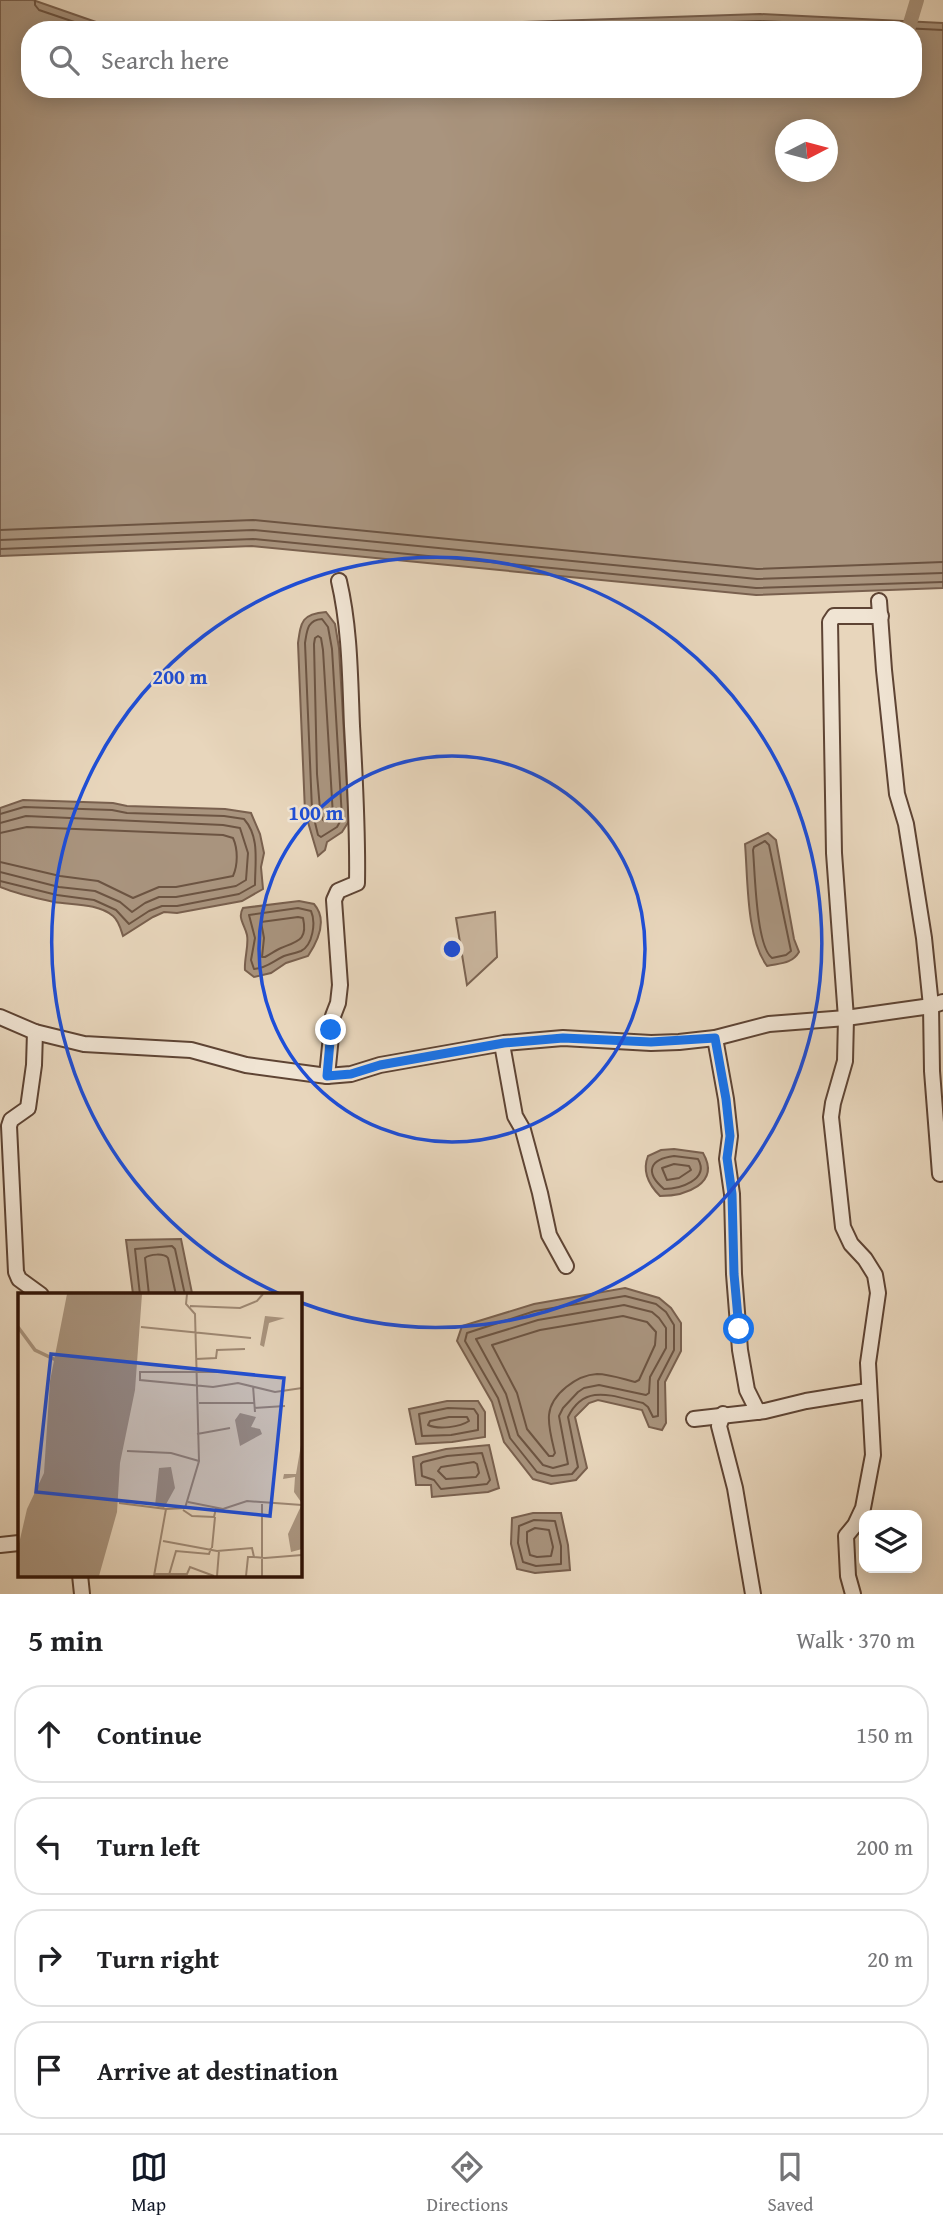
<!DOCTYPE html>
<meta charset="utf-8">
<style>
:root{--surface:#fff;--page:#f6f6f6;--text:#202124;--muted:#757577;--line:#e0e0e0;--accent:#111827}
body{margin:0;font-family:"Gentium Book Plus",serif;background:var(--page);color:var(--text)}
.controls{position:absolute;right:21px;bottom:21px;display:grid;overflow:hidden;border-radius:14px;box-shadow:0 4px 18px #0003}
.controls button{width:63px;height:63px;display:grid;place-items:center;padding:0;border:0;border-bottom:2px solid var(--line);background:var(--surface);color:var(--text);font:35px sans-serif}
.compass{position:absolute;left:775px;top:119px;width:63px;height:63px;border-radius:50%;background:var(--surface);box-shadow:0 4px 18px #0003;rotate:84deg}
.stop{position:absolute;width:21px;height:21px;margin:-16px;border:5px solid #1a73e8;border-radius:50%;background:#fff}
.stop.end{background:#1a73e8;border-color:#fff;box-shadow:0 2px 7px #0008}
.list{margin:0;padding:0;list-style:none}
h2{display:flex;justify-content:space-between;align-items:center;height:91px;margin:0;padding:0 28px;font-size:30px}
h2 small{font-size:23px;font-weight:400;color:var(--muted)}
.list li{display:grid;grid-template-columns:46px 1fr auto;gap:21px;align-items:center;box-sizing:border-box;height:98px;margin:0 14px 14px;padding:0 14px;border:2px solid var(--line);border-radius:28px}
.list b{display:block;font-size:26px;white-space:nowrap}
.list em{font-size:23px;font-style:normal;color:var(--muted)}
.icon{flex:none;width:38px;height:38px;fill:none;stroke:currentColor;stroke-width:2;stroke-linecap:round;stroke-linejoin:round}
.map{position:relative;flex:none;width:943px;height:1594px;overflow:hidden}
.search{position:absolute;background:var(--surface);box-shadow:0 4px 18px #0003;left:21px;right:21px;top:21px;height:77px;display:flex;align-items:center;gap:18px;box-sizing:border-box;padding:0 24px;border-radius:28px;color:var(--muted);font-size:26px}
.sheet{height:539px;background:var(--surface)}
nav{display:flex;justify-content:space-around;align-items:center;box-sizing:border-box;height:98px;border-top:2px solid var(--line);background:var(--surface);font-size:19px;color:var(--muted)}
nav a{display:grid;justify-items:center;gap:4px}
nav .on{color:var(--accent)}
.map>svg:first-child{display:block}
.green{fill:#c9b59d;stroke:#7c6452;stroke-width:2}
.water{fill:#a9947e;stroke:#79604e;stroke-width:2;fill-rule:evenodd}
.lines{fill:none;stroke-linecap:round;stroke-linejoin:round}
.shore{stroke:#6c5442;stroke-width:2}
.canal{stroke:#a9947e;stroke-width:14}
.street-casing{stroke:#5e4434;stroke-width:18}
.street{stroke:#f0e4d3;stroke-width:14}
.route{stroke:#1a73e8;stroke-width:9}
.ring{fill:none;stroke:#1d4ed8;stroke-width:3.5}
.inset-river{fill:none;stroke:#a9947e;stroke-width:3.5}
.inset-road{fill:none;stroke:#9e8873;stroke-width:2}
.view{fill:#1d4ed8;fill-opacity:0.15;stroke:#1d4ed8;stroke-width:3.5}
.inset-edge{fill:none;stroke:#301306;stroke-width:3.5}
.centre{fill:#1d4ed8;stroke:#f0e4d3;stroke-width:3.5}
.ring-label{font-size:21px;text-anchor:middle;font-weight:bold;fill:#1d4ed8;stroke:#f0e4d3;stroke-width:5;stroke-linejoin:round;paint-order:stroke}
</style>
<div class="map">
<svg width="943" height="1594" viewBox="0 0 943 1594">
<rect width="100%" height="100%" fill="#e8d6bc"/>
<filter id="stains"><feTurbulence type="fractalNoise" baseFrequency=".00286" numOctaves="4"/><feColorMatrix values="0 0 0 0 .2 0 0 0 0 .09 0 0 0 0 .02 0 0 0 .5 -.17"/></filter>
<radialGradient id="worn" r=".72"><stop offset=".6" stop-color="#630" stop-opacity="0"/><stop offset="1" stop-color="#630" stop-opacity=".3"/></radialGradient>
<!-- green -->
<polygon class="green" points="495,912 497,957 467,985 456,918"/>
<!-- water -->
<g class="water">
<path d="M0,0h33l86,30h-89v59h883v-59h-623l470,-16 183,9v565l-187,7 -504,-49 -252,10zM786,130h42v42h-42z"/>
<path d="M326,612l9,12 4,24 10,173 -7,11 -15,10 -2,8 -7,6 -13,-44 -7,-169c3,-22 4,-29 28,-31z"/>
<path d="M23,800l90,3 14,3 98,3 26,4 9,21 4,19 -3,14 2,22 -21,12 -65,12 -13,-1 -11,5 -30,19c-2,-6 -4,-15 -10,-20 -15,-13 -41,-11 -59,-14 -19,-4 -37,-8 -54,-15v-79z"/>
<path d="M768,833l8,7 18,99 5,13c-7,12 -19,11 -32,14 -21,-29 -19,-86 -22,-122z"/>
<path d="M299,901l15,3c14,16 4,37 -6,52l-22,7 -15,10 -17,4 -9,-7c-1,-11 4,-24 2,-35 -2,-10 -10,-17 -4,-27z"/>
<path d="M674,1149l29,4c18,31 -18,43 -43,43 -11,-11 -18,-25 -12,-40l13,-6z"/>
<polygon points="181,1239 192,1293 133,1294 126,1240"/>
<polygon points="625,1288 659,1298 671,1308 681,1323 681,1351 665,1382 666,1423 662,1430 649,1427 642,1410 598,1400 589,1403 575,1417 587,1468 576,1480 551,1484 533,1479 504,1442 492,1402 457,1341 462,1326 534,1304"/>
<polygon points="447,1401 478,1401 485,1412 485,1437 452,1442 416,1444 409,1409"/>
<polygon points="489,1445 499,1488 488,1492 432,1497 431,1485 416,1485 413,1457 446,1449"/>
<polygon points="533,1513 561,1513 568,1545 570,1570 535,1573 517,1569 511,1544 512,1518"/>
</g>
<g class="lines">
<!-- shore -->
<g class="shore">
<polyline points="35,0 35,5 39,10 98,30"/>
<polyline points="497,30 760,21 943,30"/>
<polyline points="0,530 253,520 757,569 943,562"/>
<polyline points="0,540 253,530 757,579 943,573"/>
<polyline points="0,549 253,539 756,588 943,582"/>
<path d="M322,619l6,8 4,22 10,169 -5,9 -16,10 -3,-2 -6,-25 -7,-167c2,-12 2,-23 17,-24z"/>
<polygon points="318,636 321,638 323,650 333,816 327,822 323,820 320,809 317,774 314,644 315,638"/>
<path d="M0,814l24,-7 88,3 15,3 97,3 20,3c16,18 11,43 11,66l-16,9 -62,12h-15l-13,5 -20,13 -13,-14 -22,-10 -37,-5 -57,-14"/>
<polyline points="0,823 26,816 223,825 240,828 248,853 246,880 236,886 176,897 159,897 145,903 132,912 120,902 95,891 59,887 0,872"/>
<path d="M0,833l27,-6 196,8 10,3c5,11 5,27 0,38l-57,11h-17l-26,11 -35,-17 -38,-5 -60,-14"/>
<path d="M765,841l4,4 22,106 -5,4 -14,3c-16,-12 -17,-86 -19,-108l1,-3z"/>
<path d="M298,908l13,3c5,11 2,34 -10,40 -5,2 -11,3 -17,5 -11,5 -17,12 -30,13l-3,-9 4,-22 -6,-23z"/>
<path d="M298,917l5,1c5,22 -5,23 -22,30 -5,2 -10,6 -16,9h-3l2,-19 -3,-16z"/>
<path d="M674,1156l24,3c12,21 -19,30 -34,30 -20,-17 -14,-30 10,-33z"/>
<polygon points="674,1164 689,1166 691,1170 679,1178 667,1180 662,1168"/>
<polyline points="140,1295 135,1249 172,1246 175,1249 185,1295"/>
<path d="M149,1295l-4,-37c5,-4 19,-5 23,0l8,37"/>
<path d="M625,1296l31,8 10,8 8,13v25l-16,31v35l-5,1 -5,-10 -5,-4c-29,-6 -58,-21 -75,14l10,50 -6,7 -20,2 -15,-4 -27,-34 -12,-40 -33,-57 2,-8 68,-22z"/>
<polygon points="624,1305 652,1312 659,1318 666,1328 666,1348 650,1377 649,1393 646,1395 599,1385 584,1388 578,1392 563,1408 559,1416 568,1464 553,1468 543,1465 518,1435 506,1394 476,1339 538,1320"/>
<path d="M623,1316l24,6 9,10 -1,13 -16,35 -4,2c-12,-3 -26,-8 -38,-8 -20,1 -46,20 -48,41 -1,12 3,26 6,38l-2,3h-4l-22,-27 -10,-36 -25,-48 48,-15z"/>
<polygon points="448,1408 474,1409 478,1415 478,1430 451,1435 422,1436 419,1414"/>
<path d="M449,1417h18l2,4c-9,6 -30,9 -41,4l2,-4z"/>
<polygon points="482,1453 490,1480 487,1484 441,1489 434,1480 422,1476 421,1464 423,1462 447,1456"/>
<polygon points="474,1462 477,1464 479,1473 476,1477 446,1479 438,1471 441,1467"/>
<polygon points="534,1520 555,1521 561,1546 561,1564 536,1566 523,1562 518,1543 519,1526"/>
<polygon points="535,1528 549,1530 553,1547 551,1556 537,1557 530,1555 527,1542 527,1532"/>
</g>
<!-- canal -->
<polyline class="canal" points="908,30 917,0"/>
<!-- street casing -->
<g class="street-casing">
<g id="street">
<polyline points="879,601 884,670 897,794 906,824 924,938 931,1006 932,1071 940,1174"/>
<polyline points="0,1017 35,1032 84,1044 191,1050 246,1065 327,1076 351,1074 380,1065 504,1043 563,1038 651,1043 679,1042 715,1038 769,1024 846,1018 931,1006 943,1002"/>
<polyline points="35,1032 34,1065 28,1108 11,1120 9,1126 16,1272 19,1279 41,1295"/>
<polyline points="715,1038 726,1099 730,1136 727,1159 732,1194 734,1274 740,1350 747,1390 758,1412"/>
<polyline points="502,1044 515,1116 523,1130 540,1193 549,1235 566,1266"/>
<path d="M327,1076l6,-60 5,-13 2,-18 -6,-85 4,-9 19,-8c1,-52 -2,-104 -5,-157 -2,-48 -2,-98 -13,-145"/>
<polyline points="723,1414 719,1426 735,1488 753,1594"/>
<polyline points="694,1419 765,1411 806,1401 868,1391"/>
<polyline points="0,1545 19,1543"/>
<polyline points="80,1575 82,1594"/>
<polyline points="853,1594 848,1576 846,1536 855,1525 863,1508 873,1455 868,1363 878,1293 875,1275 865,1259 851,1244 843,1227 831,1117 833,1103 845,1061 846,1018 834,853 830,622 834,616 881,616"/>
</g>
</g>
<!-- street -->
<use href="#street" class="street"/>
</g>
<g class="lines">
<!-- route -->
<polyline class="route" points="331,1030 327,1076 351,1074 380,1065 504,1043 563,1038 651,1042 715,1038 726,1099 730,1136 727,1158 732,1194 734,1274 739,1329"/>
</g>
<!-- distance rings -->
<g class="ring">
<circle cx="452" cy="949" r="193"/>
<path d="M280 1294A385 385 0 1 1 302 1303"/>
</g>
<!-- overview -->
<g transform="translate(18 1293)">
<rect width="284" height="284" fill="#e8d6bc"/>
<path d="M49,1h75l-7,96 -15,73 -3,49 -18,64h-81v-28l9,-39 17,-36 6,-92zM247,23l20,2 -16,5 -5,24 -4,-2zM222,120l16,4 -5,10 9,2 2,5 -22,12 -5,-26zM283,152v57l-7,-10 1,-15 -12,2 1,-5h12zM153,174l4,21 -11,20 -9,-2 4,-38zM283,213l1,43 -11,3 -3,-18z" fill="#a9947e"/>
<path class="inset-river" d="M0,34l17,23 23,11"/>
<path class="inset-road" d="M172,13l50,2 17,-7 6,-7M123,34l110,11M178,66l20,-1 1,-8 28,-1M121,79h84M122,79v8l73,7 25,-4 37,9 27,-4M235,93l2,26M181,110h56M236,115l31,-2M179,141l33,-6M109,158l44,2 28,8M170,209l35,7 24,-8 55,4M101,210l47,6M165,217l9,6 22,1 2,-9M145,248l54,10 35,-3 2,9 11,1 37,-3M194,255l3,-31M136,281h33l3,-7 24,9M151,282l7,-24 33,3 2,-6M136,283l12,-67 19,-1 14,-47 -4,-147 -9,-10 1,-10M199,283l2,-25M228,283l2,-19h6M244,283v-72"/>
<path class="view" d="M33,61l233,24 -14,138 -234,-24z"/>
<rect width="284" height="284" class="inset-edge"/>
</g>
<circle cx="452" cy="949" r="10" class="centre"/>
<g class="ring-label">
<text x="180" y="684">200 m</text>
<text x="316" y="820">100 m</text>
</g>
<rect width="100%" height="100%" filter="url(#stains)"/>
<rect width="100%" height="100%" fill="url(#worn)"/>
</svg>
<div class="controls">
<button><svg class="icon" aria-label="layers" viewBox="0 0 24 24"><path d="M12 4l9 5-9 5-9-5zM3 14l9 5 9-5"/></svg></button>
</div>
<svg class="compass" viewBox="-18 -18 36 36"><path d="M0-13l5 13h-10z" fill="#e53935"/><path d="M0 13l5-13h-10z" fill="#757577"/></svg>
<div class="stop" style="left:739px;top:1329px"></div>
<div class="stop end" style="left:331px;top:1030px"></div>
<div class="search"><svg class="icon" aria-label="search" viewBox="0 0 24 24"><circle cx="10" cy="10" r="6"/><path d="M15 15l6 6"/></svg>Search here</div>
</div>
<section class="sheet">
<h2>5 min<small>Walk · 370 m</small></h2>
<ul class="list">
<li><svg class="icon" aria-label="ahead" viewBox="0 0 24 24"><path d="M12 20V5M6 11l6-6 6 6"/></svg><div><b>Continue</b></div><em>150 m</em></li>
<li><svg class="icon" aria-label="left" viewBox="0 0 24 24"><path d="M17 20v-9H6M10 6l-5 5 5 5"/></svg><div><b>Turn left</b></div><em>200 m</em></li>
<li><svg class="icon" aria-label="right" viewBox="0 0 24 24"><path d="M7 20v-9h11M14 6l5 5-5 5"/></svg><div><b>Turn right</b></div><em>20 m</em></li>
<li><svg class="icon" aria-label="arrive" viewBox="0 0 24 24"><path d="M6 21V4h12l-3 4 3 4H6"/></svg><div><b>Arrive at destination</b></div></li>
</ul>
</section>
<nav>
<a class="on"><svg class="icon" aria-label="map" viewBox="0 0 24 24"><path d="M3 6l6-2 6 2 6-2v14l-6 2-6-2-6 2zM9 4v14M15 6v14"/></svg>Map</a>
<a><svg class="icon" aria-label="directions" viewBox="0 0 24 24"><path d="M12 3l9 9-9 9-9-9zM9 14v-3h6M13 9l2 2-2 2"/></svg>Directions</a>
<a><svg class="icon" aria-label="saved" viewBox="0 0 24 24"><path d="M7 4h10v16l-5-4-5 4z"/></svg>Saved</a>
</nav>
